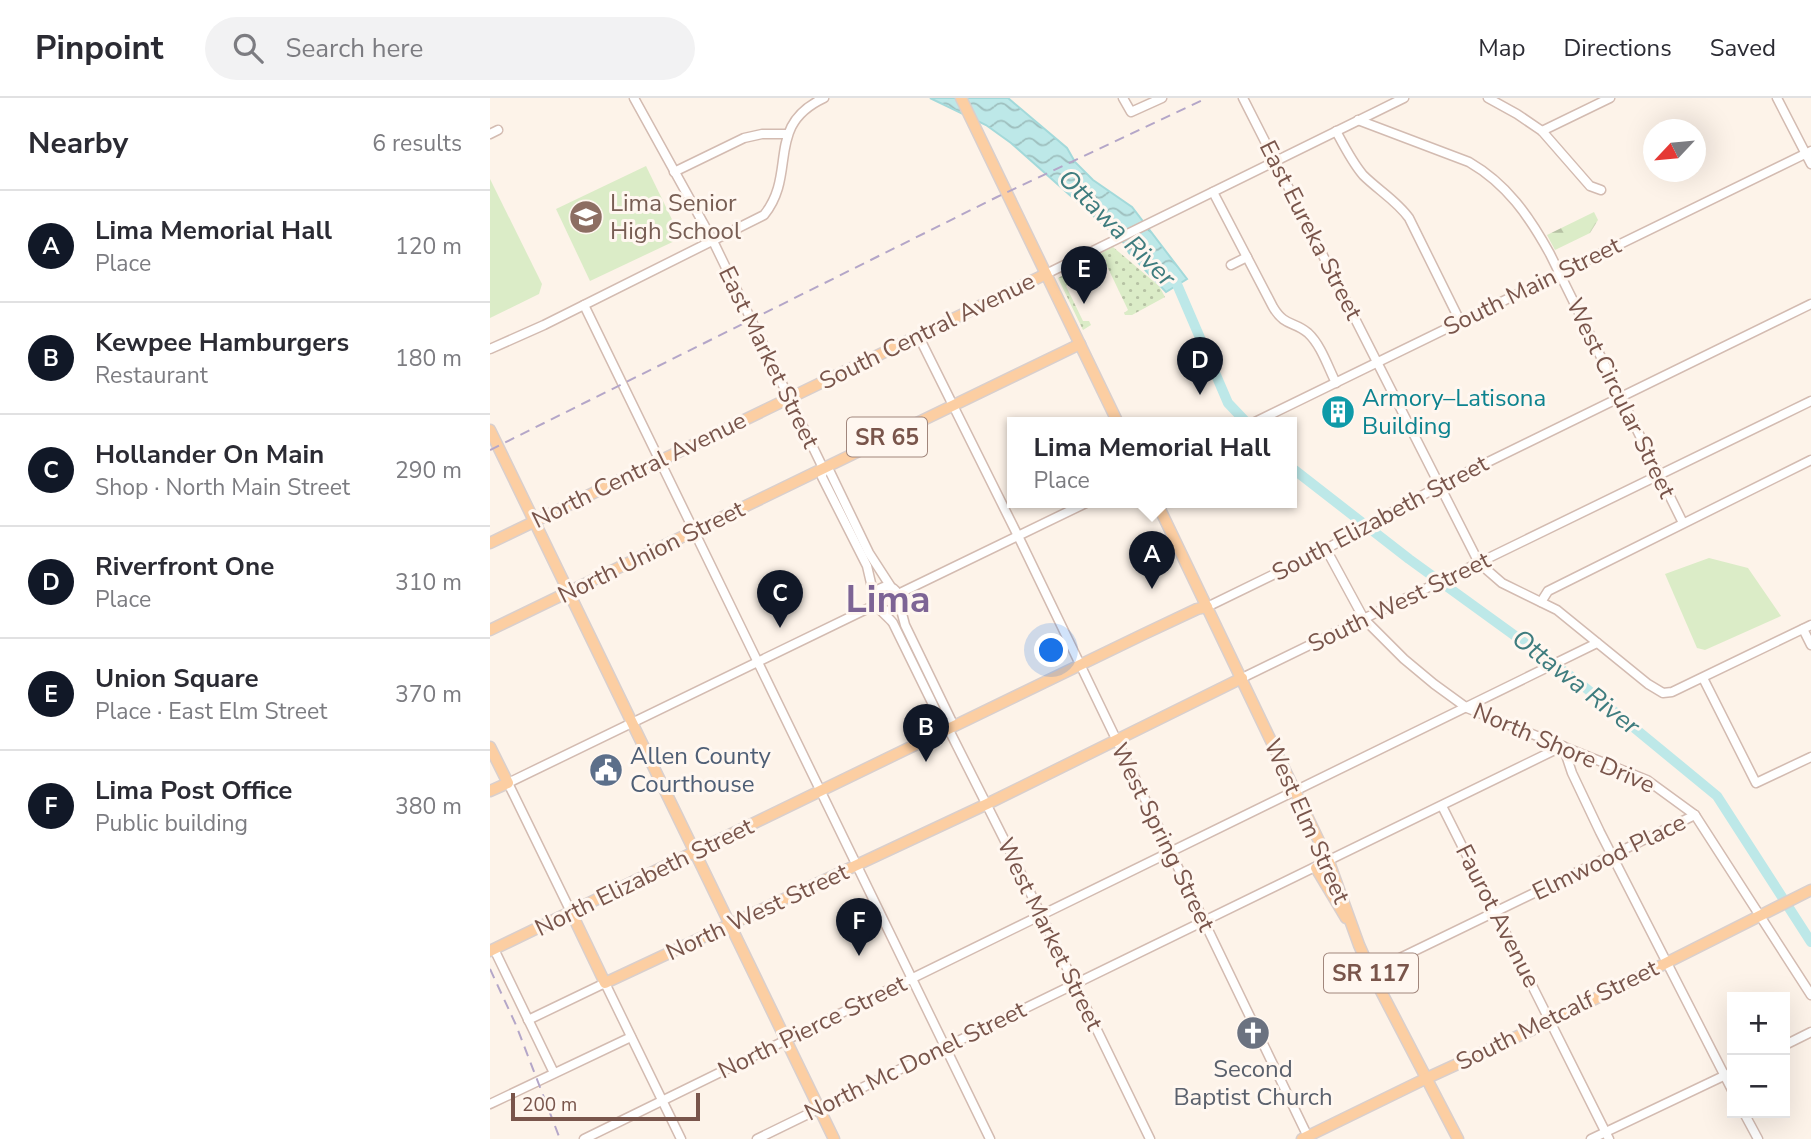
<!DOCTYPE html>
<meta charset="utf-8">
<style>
:root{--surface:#fff;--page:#f2f2f3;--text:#2b2b33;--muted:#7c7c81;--line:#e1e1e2;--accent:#111827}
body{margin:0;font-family:"Nunito Sans",sans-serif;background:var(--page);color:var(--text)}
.controls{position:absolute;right:21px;bottom:21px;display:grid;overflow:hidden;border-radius:0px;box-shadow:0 7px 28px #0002}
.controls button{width:63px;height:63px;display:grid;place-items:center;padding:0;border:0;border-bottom:2px solid var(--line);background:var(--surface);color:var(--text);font:35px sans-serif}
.compass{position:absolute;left:1153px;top:21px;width:63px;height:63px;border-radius:50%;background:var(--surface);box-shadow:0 7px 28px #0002;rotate:244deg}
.scale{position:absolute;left:21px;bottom:18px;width:189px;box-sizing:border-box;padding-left:7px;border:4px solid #79554b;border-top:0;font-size:19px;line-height:24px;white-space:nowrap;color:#79554b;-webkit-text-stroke:5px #fff7f0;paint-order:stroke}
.you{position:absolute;left:562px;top:553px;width:24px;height:24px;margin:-18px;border:5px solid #fff;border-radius:50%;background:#1a73e8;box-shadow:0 0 0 10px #1a73e833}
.badge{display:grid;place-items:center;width:46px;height:46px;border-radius:50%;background:var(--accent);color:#fff;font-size:23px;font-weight:700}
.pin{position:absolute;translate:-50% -58px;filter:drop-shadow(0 2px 4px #0008)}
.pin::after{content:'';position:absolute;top:37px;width:24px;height:21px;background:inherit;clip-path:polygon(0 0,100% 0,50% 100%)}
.popup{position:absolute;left:517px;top:319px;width:290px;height:91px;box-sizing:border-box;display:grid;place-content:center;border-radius:0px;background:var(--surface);filter:drop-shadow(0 2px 5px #0005);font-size:23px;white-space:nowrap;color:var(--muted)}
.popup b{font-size:26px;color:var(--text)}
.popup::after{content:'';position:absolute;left:50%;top:100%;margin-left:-14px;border:14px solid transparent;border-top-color:var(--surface)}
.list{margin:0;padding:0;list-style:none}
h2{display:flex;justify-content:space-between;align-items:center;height:91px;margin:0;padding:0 28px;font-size:30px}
h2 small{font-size:23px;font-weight:400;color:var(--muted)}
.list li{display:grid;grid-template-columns:46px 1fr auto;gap:21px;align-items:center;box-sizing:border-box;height:112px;padding:0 28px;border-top:2px solid var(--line)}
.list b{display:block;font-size:26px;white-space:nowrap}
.list p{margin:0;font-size:23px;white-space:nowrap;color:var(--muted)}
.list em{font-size:23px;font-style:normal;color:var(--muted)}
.icon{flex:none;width:38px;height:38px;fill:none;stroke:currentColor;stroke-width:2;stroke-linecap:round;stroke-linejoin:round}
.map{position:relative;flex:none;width:1321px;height:1041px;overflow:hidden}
header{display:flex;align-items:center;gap:42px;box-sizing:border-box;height:98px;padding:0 35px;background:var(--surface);border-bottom:2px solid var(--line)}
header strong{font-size:33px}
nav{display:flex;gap:38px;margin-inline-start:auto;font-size:24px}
.search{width:490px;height:63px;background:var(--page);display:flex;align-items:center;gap:18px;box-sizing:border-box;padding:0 24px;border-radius:38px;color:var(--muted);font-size:26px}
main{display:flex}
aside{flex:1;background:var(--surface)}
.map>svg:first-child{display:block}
.grass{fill:url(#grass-dots)}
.forest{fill:url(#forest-firs)}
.green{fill:#dbecc7}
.water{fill:url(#water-waves);stroke:#a3d9da;stroke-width:2}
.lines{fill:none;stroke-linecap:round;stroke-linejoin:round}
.river{stroke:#bde8e8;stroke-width:10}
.minor-casing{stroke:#d3bbb1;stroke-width:11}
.major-casing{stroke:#d9cfcd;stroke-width:13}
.minor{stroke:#fff;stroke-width:8}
.major{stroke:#fccea2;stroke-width:10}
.rail{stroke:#b4a6c8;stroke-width:2;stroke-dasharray:10 7;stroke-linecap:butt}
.labels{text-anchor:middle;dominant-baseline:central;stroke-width:6;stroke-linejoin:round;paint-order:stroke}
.shield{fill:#fff7f0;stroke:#a1867c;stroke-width:2}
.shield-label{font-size:23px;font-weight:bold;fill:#79554b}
.education-label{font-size:24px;fill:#785e54;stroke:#fff7f0;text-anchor:start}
.street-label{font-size:24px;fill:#79554b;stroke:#fff7f0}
.culture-label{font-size:24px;fill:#0d838f;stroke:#fff7f0;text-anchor:start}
.service-label{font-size:24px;fill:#4e5e75;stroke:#fff7f0;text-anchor:start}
.worship-label{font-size:24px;fill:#5b616d;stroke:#fff7f0}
.water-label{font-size:26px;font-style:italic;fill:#3e7c7e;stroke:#fff7f0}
.town-label{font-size:38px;font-weight:bold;fill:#7d6495;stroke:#fff7f0}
</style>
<header>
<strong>Pinpoint</strong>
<div class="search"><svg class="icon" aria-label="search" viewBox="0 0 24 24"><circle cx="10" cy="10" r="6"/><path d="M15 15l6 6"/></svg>Search here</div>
<nav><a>Map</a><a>Directions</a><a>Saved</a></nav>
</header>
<main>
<aside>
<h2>Nearby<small>6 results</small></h2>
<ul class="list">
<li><span class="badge">A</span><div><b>Lima Memorial Hall</b><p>Place</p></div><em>120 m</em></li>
<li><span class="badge">B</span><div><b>Kewpee Hamburgers</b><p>Restaurant</p></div><em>180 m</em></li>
<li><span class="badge">C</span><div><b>Hollander On Main</b><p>Shop · North Main Street</p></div><em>290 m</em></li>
<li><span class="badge">D</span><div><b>Riverfront One</b><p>Place</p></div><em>310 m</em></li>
<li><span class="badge">E</span><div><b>Union Square</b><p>Place · East Elm Street</p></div><em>370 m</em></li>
<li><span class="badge">F</span><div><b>Lima Post Office</b><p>Public building</p></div><em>380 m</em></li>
</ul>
</aside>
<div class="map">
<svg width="1321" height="1041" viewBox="0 0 1321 1041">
<defs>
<pattern id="grass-dots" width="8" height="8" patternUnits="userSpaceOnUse" patternTransform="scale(1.75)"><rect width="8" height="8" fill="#dbecc7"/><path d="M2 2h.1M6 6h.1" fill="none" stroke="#b6c2a4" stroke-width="1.8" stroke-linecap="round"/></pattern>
<pattern id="forest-firs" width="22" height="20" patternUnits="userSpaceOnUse" patternTransform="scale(1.75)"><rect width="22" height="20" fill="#dbecc7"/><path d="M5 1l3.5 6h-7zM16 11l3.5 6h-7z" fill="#b6c2a4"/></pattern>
<pattern id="water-waves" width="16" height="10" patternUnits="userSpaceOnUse" patternTransform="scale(1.75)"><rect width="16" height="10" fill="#bde8e8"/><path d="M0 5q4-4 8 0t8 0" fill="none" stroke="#9ebfbe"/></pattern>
</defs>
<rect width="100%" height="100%" fill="#fdf3e9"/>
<!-- grass -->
<g class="grass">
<polygon points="623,149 669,188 675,199 642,217 635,217 634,215 638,212 616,166 616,162 611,160 609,163 607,160 613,154"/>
<polygon points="581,173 584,181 576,188 593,223 599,223 601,227 593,232 568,180"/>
</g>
<!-- forest -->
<polygon class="forest" points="1104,114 1108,122 1100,135 1065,152 1057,137"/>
<!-- green -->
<g class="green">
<polygon points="156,68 191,140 100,183 66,111"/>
<polygon points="0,81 52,186 49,196 0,220"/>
<polygon points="1219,460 1258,470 1291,518 1215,552 1207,550 1175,476"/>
</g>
<!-- water -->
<polygon class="water" points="440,0 518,0 577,50 585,64 603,82 642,109 697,181 676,194 639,155 635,146 521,45 496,27"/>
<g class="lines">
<!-- river -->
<g class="river">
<polyline points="680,179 686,184 738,305 757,325"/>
<polyline points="802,370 919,461 1086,582 1227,698 1321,844"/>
</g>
<!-- minor casing -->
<g class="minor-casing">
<g id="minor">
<polyline points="144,0 223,143 333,370 332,379 377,468 384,498"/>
<polyline points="633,0 641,14 672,0"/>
<polyline points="753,0 989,465 1012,485 1067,512 1158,586 1173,595 1182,594 1321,527"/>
<polyline points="998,0 1027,16 1052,33 1100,88 1111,92"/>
<polyline points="1287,0 1321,66"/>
<path d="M868,22l111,42c38,22 60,54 81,92l133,269"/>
<path d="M846,33c8,15 16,31 27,44 15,15 34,26 46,43l51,103"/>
<polyline points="1052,33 1120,0"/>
<polyline points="0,36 8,32"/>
<polyline points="184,74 254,40 272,36 297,36"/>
<path d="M723,94l60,115c12,20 21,14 35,26 13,12 20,34 28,50"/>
<polyline points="741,167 757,159"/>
<polyline points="556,176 914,0"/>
<polyline points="94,207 500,1041"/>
<polyline points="428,237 531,444 819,1041"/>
<path d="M0,251l54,-24 220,-110c34,-42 0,-89 60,-117"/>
<polyline points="763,325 1321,53"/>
<polyline points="333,370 340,374 379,455 401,489"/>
<polyline points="836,451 874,521 914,561 944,586 977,610 1157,682 1205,717 1321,897"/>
<polyline points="408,496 596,405"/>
<polyline points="409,504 415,527 462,624 459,632"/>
<polyline points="1051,504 1058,493 1074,485 1321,362"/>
<polyline points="717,509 836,451 951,387 1321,206"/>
<path d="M390,511l8,2 7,-3 4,-11c-3,-10 -11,-13 -20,-8l-5,7c0,12 12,18 19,27l50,102 6,5 62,123 139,286"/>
<polyline points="1313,531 1321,547"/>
<polyline points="752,580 1321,303"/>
<polyline points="1213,580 1266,685 1321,659"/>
<polyline points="952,708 1119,1041"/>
<polyline points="81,814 18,685 385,507"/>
<polyline points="4,851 64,975"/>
<polyline points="881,874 1205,717"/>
<polyline points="38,922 115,885 191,1041"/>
<polyline points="1295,947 1321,934"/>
<polyline points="0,1006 141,939"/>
<polyline points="1254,1015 1268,1041"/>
<polyline points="94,1041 1107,545"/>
<polyline points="267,1041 1073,648 1082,675 1110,734 1242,992"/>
<polyline points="1101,1041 1242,974"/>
</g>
</g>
<!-- major casing -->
<g class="major-casing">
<g id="major">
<polyline points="471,0 628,325"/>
<polyline points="0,332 344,1041"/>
<polyline points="667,405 839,764 869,847 881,874 968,1041"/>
<polyline points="0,445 556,176"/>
<polyline points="0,532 590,246"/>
<polyline points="0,649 18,685 0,693"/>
<polyline points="826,770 856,820"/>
<polyline points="81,814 115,885 497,706 752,580"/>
<polyline points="0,853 654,536 707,511 717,509"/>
<polyline points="812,1041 937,980 1061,923 1321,792"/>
</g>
</g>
<!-- minor -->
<use href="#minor" class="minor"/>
<!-- major -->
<use href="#major" class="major"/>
<!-- rail -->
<g class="rail">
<polyline points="0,352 507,99 717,0"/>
<polyline points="0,871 26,927 70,1041"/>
</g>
</g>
<!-- icons -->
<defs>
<g id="school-disc" transform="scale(1.75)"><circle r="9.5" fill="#8d6e63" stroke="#fff7f0"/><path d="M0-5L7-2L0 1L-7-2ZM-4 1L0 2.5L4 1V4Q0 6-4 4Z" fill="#fff"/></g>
<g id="building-disc" transform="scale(1.75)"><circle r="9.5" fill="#0f9aa8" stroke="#fff7f0"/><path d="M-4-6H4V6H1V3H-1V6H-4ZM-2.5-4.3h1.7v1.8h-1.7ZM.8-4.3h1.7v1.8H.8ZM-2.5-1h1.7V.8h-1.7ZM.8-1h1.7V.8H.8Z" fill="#fff"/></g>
<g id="civic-disc" transform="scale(1.75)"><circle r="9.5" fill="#5c6f8a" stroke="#fff7f0"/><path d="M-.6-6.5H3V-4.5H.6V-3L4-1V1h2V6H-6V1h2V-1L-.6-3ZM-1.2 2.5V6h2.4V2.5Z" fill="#fff"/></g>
<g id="church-disc" transform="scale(1.75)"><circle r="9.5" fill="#6b7280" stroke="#fff7f0"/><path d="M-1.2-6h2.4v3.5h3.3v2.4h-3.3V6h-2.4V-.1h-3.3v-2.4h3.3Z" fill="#fff"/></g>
</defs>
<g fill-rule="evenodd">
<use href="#school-disc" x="96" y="119"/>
<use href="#building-disc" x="848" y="314"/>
<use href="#civic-disc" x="116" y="672"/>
<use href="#church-disc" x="763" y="935"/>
</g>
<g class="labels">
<!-- shield labels -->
<g class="shield">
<rect x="357" y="319.5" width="80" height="39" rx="5"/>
<rect x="834" y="855.5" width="94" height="39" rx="5"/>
</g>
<g class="shield-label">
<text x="397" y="339">SR 65</text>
<text x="881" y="875">SR 117</text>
</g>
<!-- education labels -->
<g class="education-label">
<text x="120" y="105">Lima Senior<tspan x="120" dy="28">High School</tspan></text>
</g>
<!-- street labels -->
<g class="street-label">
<text transform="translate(821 132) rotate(63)">East Eureka Street</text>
<text transform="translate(1042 188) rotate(-26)">South Main Street</text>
<text transform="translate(437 233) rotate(-26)">South Central Avenue</text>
<text transform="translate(279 259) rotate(64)">East Market Street</text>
<text transform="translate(1131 300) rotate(64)">West Circular Street</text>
<text transform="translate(149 372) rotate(-26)">North Central Avenue</text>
<text transform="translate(890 420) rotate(-28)">South Elizabeth Street</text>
<text transform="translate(161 454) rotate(-26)">North Union Street</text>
<text transform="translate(909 504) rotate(-26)">South West Street</text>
<text transform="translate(1074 650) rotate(23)">North Shore Drive</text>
<text transform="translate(817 723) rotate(66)">West Elm Street</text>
<text transform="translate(673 739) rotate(64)">West Spring Street</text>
<text transform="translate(1119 759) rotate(-26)">Elmwood Place</text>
<text transform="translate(154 779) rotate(-26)">North Elizabeth Street</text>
<text transform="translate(267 814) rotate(-25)">North West Street</text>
<text transform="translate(1008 818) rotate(63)">Faurot Avenue</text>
<text transform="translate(560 836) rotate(64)">West Market Street</text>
<text transform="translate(1067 917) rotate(-26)">South Metcalf Street</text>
<text transform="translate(322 929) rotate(-26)">North Pierce Street</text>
<text transform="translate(425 963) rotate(-26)">North Mc Donel Street</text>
</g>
<!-- culture labels -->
<g class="culture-label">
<text x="872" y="300">Armory–Latisona<tspan x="872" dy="28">Building</tspan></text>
</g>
<!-- service labels -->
<g class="service-label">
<text x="140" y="658">Allen County<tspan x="140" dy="28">Courthouse</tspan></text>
</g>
<!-- worship labels -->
<g class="worship-label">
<text x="763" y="971">Second<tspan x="763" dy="28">Baptist Church</tspan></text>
</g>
<!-- water labels -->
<g class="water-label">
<text transform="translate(627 130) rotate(45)">Ottawa River</text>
<text transform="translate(1086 584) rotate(38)">Ottawa River</text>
</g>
<!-- town labels -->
<g class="town-label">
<text x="398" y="501">Lima</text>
</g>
</g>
</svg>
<div class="controls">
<button>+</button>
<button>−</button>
</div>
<svg class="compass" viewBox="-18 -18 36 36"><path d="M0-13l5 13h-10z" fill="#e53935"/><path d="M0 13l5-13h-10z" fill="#7c7c81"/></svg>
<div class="scale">200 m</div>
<div class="you"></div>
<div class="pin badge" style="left:662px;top:491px">A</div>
<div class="popup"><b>Lima Memorial Hall</b>Place</div>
<div class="pin badge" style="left:436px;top:664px">B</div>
<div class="pin badge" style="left:290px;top:530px">C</div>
<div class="pin badge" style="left:710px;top:297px">D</div>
<div class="pin badge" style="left:594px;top:206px">E</div>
<div class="pin badge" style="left:369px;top:858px">F</div>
</div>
</main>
